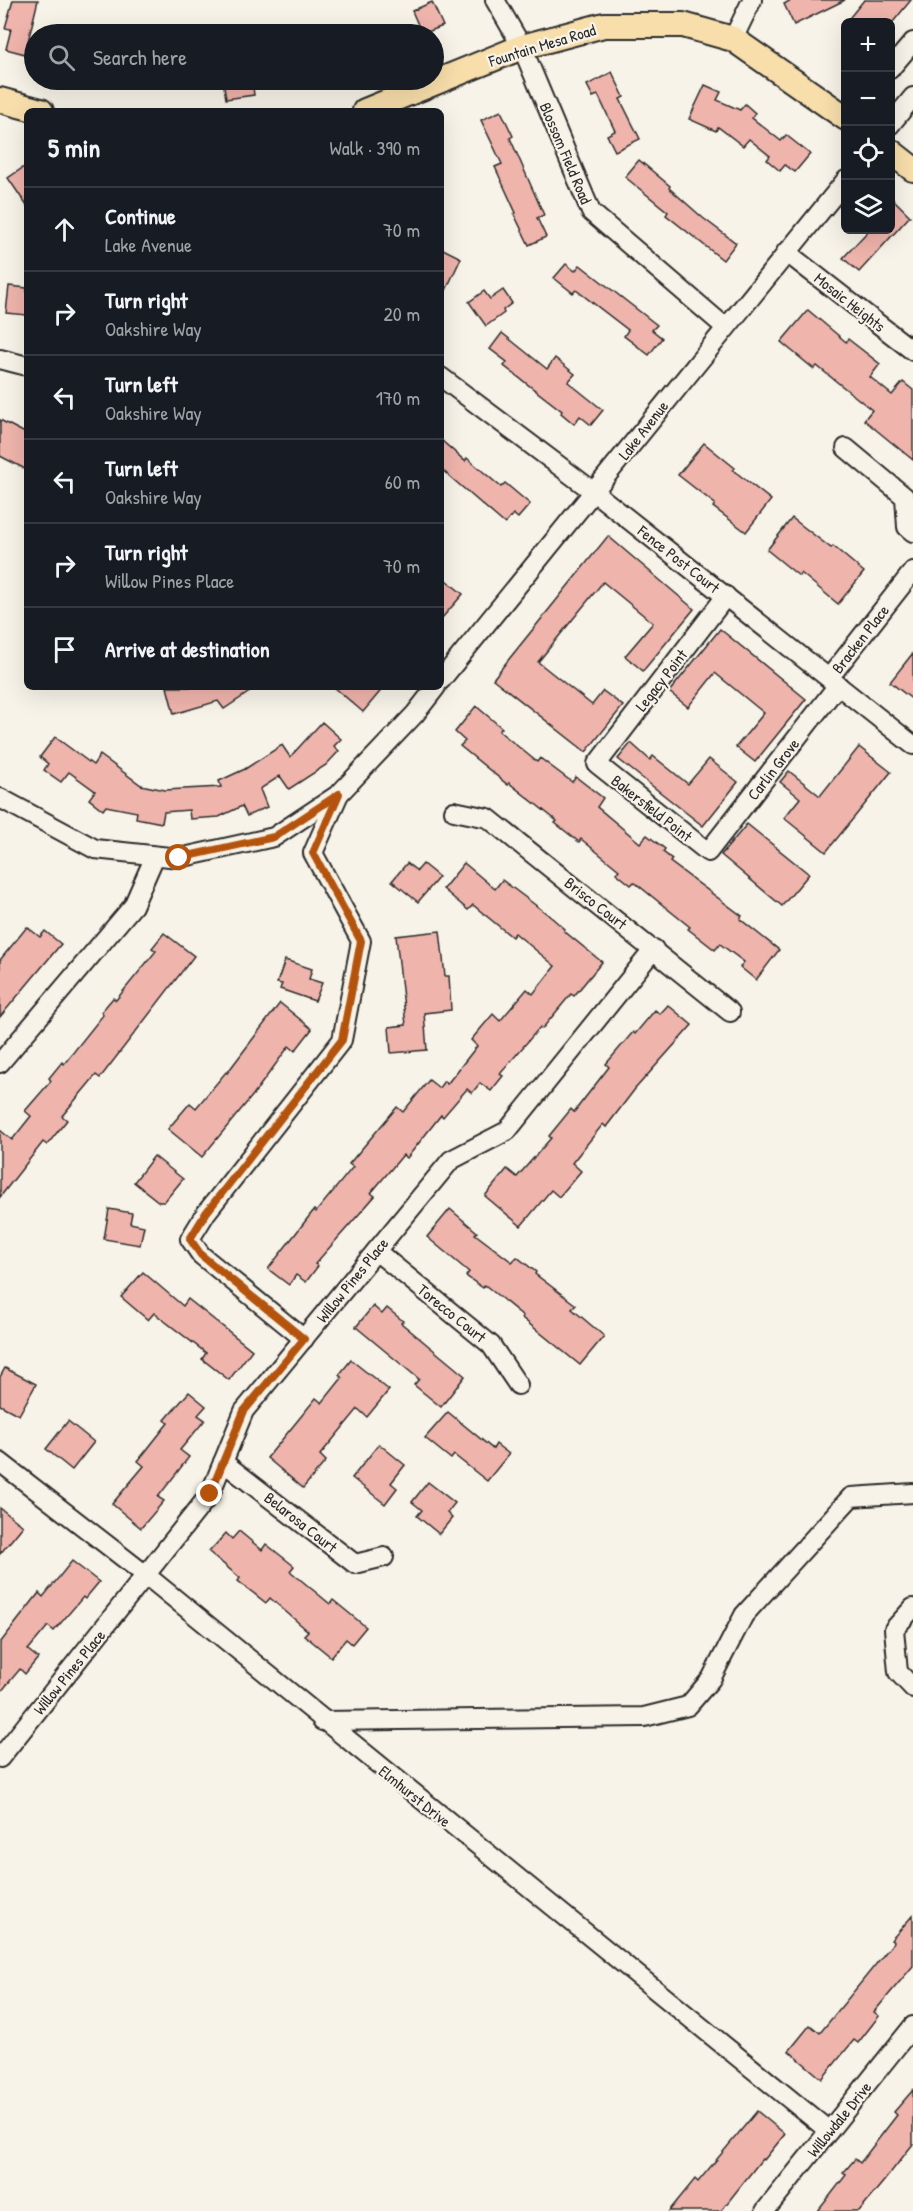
<!DOCTYPE html>
<meta charset="utf-8">
<style>
:root{--surface:#171b24;--page:#242831;--text:#f1f3f6;--muted:#9ea1a6;--line:#363941}
body{margin:0;font-family:"Patrick Hand",sans-serif;background:var(--page);color:var(--text)}
.controls{position:absolute;right:18px;top:18px;display:grid;overflow:hidden;border-radius:9px;box-shadow:0 6px 24px #0002}
.controls button{width:54px;height:54px;display:grid;place-items:center;padding:0;border:0;border-bottom:2px solid var(--line);background:var(--surface);color:var(--text);font:30px sans-serif}
.stop{position:absolute;width:18px;height:18px;margin:-14px;border:4px solid #b45309;border-radius:50%;background:#fff}
.stop.end{background:#b45309;border-color:#fff;box-shadow:0 2px 6px #0008}
.list{margin:0;padding:0;list-style:none}
h2{display:flex;justify-content:space-between;align-items:center;height:78px;margin:0;padding:0 24px;font-size:26px}
h2 small{font-size:20px;font-weight:400;color:var(--muted)}
.list li{display:grid;grid-template-columns:39px 1fr auto;gap:18px;align-items:center;box-sizing:border-box;height:84px;padding:0 24px;border-top:2px solid var(--line)}
.list b{display:block;font-size:22px;white-space:nowrap}
.list p{margin:0;font-size:20px;white-space:nowrap;color:var(--muted)}
.list em{font-size:20px;font-style:normal;color:var(--muted)}
.icon{flex:none;width:33px;height:33px;fill:none;stroke:currentColor;stroke-width:2;stroke-linecap:round;stroke-linejoin:round}
.map{position:relative;flex:none;width:913px;height:2211px;overflow:hidden}
.search{position:absolute;background:var(--surface);box-shadow:0 6px 24px #0002;left:24px;top:24px;width:420px;height:66px;display:flex;align-items:center;gap:15px;box-sizing:border-box;padding:0 21px;border-radius:33px;color:var(--muted);font-size:22px}
.panel{position:absolute;background:var(--surface);box-shadow:0 6px 24px #0002;left:24px;top:108px;width:420px;height:582px;border-radius:9px}
.map>svg:first-child{display:block}
</style>
<div class="map">
<svg width="913" height="2211" viewBox="0 0 913 2211">
<rect width="100%" height="100%" fill="#f7f3e8"/>
<filter id="ink" filterUnits="userSpaceOnUse"><feTurbulence type="fractalNoise" baseFrequency=".0167" numOctaves="2"/><feDisplacementMap in="SourceGraphic" scale="12" xChannelSelector="R" yChannelSelector="G"/><feConvolveMatrix kernelMatrix="1 2 1 2 8 2 1 2 1" color-interpolation-filters="sRGB"/></filter>
<g filter="url(#ink)">
<!-- building -->
<g fill="#efb4ac" stroke="#2b2b2b" stroke-width="1.5">
<path d="M13,0H38L25,54L6,49L11,29L5,28Z"/>
<path d="M791,0H845L794,25L784,4Z"/>
<path d="M864,0H911L893,22H846Z"/>
<path d="M432,2L443,26L422,34L412,11Z"/>
<path d="M612,72L624,97L620,99L640,139L615,151L607,135L615,131L598,95L593,97L587,85Z"/>
<path d="M223,80H252L254,95L226,99Z"/>
<path d="M705,85L721,92L717,100L740,110L745,104L755,113L752,118L781,141L786,135L810,154L795,172L785,165L780,171L767,160L770,156L749,139L743,146L718,127L716,131L689,119Z"/>
<path d="M501,111L513,136L510,138L544,215L537,218L546,237L529,245L514,214L516,213L495,167L502,164L481,120Z"/>
<path d="M639,160L670,186L669,188L703,218L736,243L723,260L666,215L668,212L625,177Z"/>
<path d="M27,165V206L8,178Z"/>
<path d="M891,197L910,216L859,272L843,258L869,230H891Z"/>
<path d="M441,248L461,258L441,301Z"/>
<path d="M566,264L575,271L580,265L657,325L652,330L662,338L649,355L624,336L628,330L576,290L573,293L554,278Z"/>
<path d="M9,286L27,288V315L6,313Z"/>
<path d="M503,290L512,303L503,310L504,313L486,326L469,302L484,291L490,299Z"/>
<path d="M808,310L846,342L848,339L880,364L870,377L892,395L903,382L913,390V460L864,420L872,410L817,366L814,369L781,342Z"/>
<path d="M502,333L547,369L555,358L575,374L568,382L603,410L591,425L580,416L574,424L561,413L562,411L504,366L507,362L490,349Z"/>
<path d="M0,420L27,434V470L0,456Z"/>
<path d="M441,440L465,461L467,458L501,487L505,483L530,504L518,518L513,514L505,524L441,469Z"/>
<path d="M704,443L735,468L733,470L771,500L746,532L713,507L715,504L678,475Z"/>
<path d="M792,518L831,548L833,546L864,572L838,604L801,573L799,576L767,550Z"/>
<path d="M608,536L694,609L643,671L625,656L653,623L603,582L538,662L592,705L603,691L623,706L586,752L493,679Z"/>
<path d="M441,576L463,594L441,619Z"/>
<path d="M720,629L806,699L755,762L736,747L764,713L715,673L688,707L669,692Z"/>
<path d="M913,653V700L890,682Z"/>
<path d="M167,687H257L224,709L218,701L174,714Z"/>
<path d="M334,687H384L363,712Z"/>
<path d="M476,706L502,728L499,731L537,762L540,758L572,782L576,777L603,798L597,807L640,843L647,835L665,849L663,852L672,859L670,862L742,916L740,919L779,950L756,980L740,967L744,962L720,944L715,950L688,929L690,927L634,882L631,885L616,873L619,870L581,839L579,842L555,823L557,821L509,783L508,785L460,746L465,741L455,732Z"/>
<path d="M322,722L341,739L334,746L339,751L326,765L289,789L280,776L260,789L267,807L247,816L242,806L219,817L190,819L189,810L164,812L162,823L136,818L137,812L106,806L103,810L89,799L95,791L69,772L61,782L44,770L48,764L40,757L55,737L93,765L100,755L141,785L165,790L221,787L219,781L245,769L282,745L290,757Z"/>
<path d="M631,743L650,760L653,756L688,784L709,759L738,782L703,826L618,759Z"/>
<path d="M859,747L891,772L826,852L784,818L800,798L780,782L789,771L820,796Z"/>
<path d="M747,824L809,874L782,906L721,855Z"/>
<path d="M407,863L417,871L423,864L439,877L418,902L392,881Z"/>
<path d="M464,863L495,889L502,880L546,913L565,929L564,931L602,962L574,996L571,994L542,1029L540,1027L500,1074L503,1076L491,1091L480,1083L472,1093L467,1089L443,1117L441,1115L407,1158L403,1155L371,1193L375,1196L315,1264L318,1266L306,1282L296,1275L289,1285L268,1269L314,1210L316,1212L353,1167L349,1164L397,1107L403,1112L429,1080L439,1088L444,1081L447,1084L477,1046L471,1040L493,1014L500,1021L527,989L533,994L555,966L515,933L512,937L473,905L468,910L443,889Z"/>
<path d="M27,927L40,937L45,931L61,944L0,1017V960Z"/>
<path d="M440,931L445,976H449L451,1010L424,1013L427,1050L391,1053L389,1027L406,1025L396,936Z"/>
<path d="M164,933L194,956L100,1078L96,1075L62,1116L67,1120L47,1145L43,1142L0,1197V1130L12,1140L31,1116L25,1111L51,1081L49,1078L62,1062L64,1064L103,1015L101,1012L113,998L116,1000L156,951L152,948Z"/>
<path d="M285,960L312,969L309,979L322,983L315,1001L280,989L282,984L277,983Z"/>
<path d="M280,1003L312,1029L295,1051L289,1046L253,1095L202,1157L168,1129L190,1103L196,1108L226,1072L227,1073Z"/>
<path d="M668,1005L692,1025L635,1089L606,1127L603,1124L572,1163L581,1171L559,1197L551,1190L521,1226L485,1196L507,1169L517,1177L551,1138L549,1136L571,1109L574,1112L609,1067L606,1064L633,1032L635,1034L655,1010L660,1014Z"/>
<path d="M154,1156L183,1179L164,1202H159L134,1182Z"/>
<path d="M109,1209L132,1213L130,1223L144,1226L140,1245L104,1239Z"/>
<path d="M450,1209L477,1232L475,1234L512,1262L517,1257L536,1272L535,1274L576,1305L572,1309L604,1336L580,1365L522,1318L523,1316L485,1285L483,1288L466,1276L469,1272L427,1237Z"/>
<path d="M143,1272L183,1306L188,1299L252,1350L229,1380L202,1359L206,1353L154,1313L148,1320L121,1297Z"/>
<path d="M373,1306L382,1314L387,1308L403,1321L401,1323L465,1376L441,1407L414,1385L419,1379L356,1327Z"/>
<path d="M351,1360L389,1390L367,1417L358,1409L320,1455L326,1461L303,1488L267,1458L316,1398L322,1403L342,1378L339,1375Z"/>
<path d="M5,1368L36,1384L19,1415L0,1405V1377Z"/>
<path d="M189,1392L206,1406L198,1415L205,1420L180,1450L189,1457L158,1497L164,1501L141,1528L112,1504L144,1466L138,1461L168,1423L165,1420Z"/>
<path d="M448,1412L493,1449L496,1444L509,1454L487,1481L454,1455L451,1459L425,1438Z"/>
<path d="M68,1421L94,1442L72,1470L46,1449Z"/>
<path d="M379,1444L405,1465L391,1483L397,1488L385,1504L352,1478Z"/>
<path d="M428,1482L455,1503L447,1513L452,1518L439,1534L417,1516L422,1510L412,1502Z"/>
<path d="M0,1508L23,1526L0,1554Z"/>
<path d="M239,1531L262,1550L266,1544L294,1566L290,1571L330,1604L333,1600L366,1627L352,1644L346,1639L331,1657L304,1635L308,1631L270,1598L266,1603L238,1581L240,1578L209,1552L226,1533L232,1539Z"/>
<path d="M72,1561L99,1582L85,1599L83,1597L54,1631L48,1626L28,1650L38,1658L25,1674L20,1669L0,1693V1643L39,1593L43,1597Z"/>
<path d="M913,1915V1966L874,2012L879,2016L858,2043L854,2040L822,2079L789,2051L810,2025L820,2033L894,1942L891,1940Z"/>
<path d="M913,2090V2144L884,2181L859,2211H818L846,2175L843,2173L855,2159L860,2163L897,2115L894,2112Z"/>
<path d="M757,2111L785,2134L764,2160L762,2159L721,2211H669L695,2179L698,2182Z"/>
</g>
<g fill="none" stroke-linecap="round" stroke-linejoin="round">
<!-- minor casing -->
<g stroke="#2b2b2b" stroke-width="22">
<g id="minor">
<path d="M495,0L522,47L591,212L725,327"/>
<path d="M733,39L752,0"/>
<path d="M890,69L913,42"/>
<path d="M890,125L913,97"/>
<path d="M786,252L913,351"/>
<path d="M0,359L27,366"/>
<path d="M441,377L594,492L913,745"/>
<path d="M846,448L905,497L907,527L913,532"/>
<path d="M726,596L597,764L708,852L838,685"/>
<path d="M829,678L913,571"/>
<path d="M441,680L846,180"/>
<path d="M0,798L95,849L179,858L274,837L339,794L415,714L436,687"/>
<path d="M454,811L488,818L730,1012"/>
<path d="M0,1063L133,906L155,856"/>
<path d="M376,1251L491,1345L518,1385"/>
<path d="M304,1339L201,1255L190,1239L206,1213L342,1040L361,941L313,853L339,794"/>
<path d="M0,1462L147,1576L829,2131"/>
<path d="M223,1462L355,1564L384,1557"/>
<path d="M913,1608L894,1629L898,1672L913,1688"/>
<path d="M322,1721L644,1717L688,1706L711,1679L744,1615L851,1497L913,1493"/>
<path d="M0,1758L210,1494L244,1411L451,1160L507,1131L654,949"/>
<path d="M765,2211L913,2026"/>
</g>
</g>
<!-- major casing -->
<g stroke="#2b2b2b" stroke-width="28">
<g id="major">
<path d="M0,100L41,111"/>
<path d="M365,111L522,47L604,25H683L733,39L846,118"/>
<path d="M890,151L913,169"/>
</g>
</g>
<!-- minor -->
<use href="#minor" stroke="#f7f3e8" stroke-width="18"/>
<!-- major -->
<use href="#major" stroke="#f8deab" stroke-width="24"/>
</g>
</g>
<g fill="none" stroke-linecap="round" stroke-linejoin="round" filter="url(#ink)">
<!-- route -->
<path stroke="#b45309" stroke-width="8" d="M179,858L274,837L339,794L313,853L361,941L342,1040L206,1213L190,1239L201,1255L304,1339L244,1411L210,1494"/>
</g>
<g text-anchor="middle" dominant-baseline="central" stroke-width="4.5" stroke-linejoin="round" paint-order="stroke">
<!-- street labels -->
<g font-size="16" fill="#2b2b2b" stroke="#f7f3e8">
<text transform="translate(542 45) rotate(-17)">Fountain Mesa Road</text>
<text transform="translate(566 153) rotate(67)">Blossom Field Road</text>
<text transform="translate(850 302) rotate(38)">Mosaic Heights</text>
<text transform="translate(643 430) rotate(-52)">Lake Avenue</text>
<text transform="translate(679 559) rotate(38)">Fence Post Court</text>
<text transform="translate(860 639) rotate(-52)">Bracken Place</text>
<text transform="translate(661 680) rotate(-52)">Legacy Point</text>
<text transform="translate(773 769) rotate(-52)">Carlin Grove</text>
<text transform="translate(652 808) rotate(38)">Bakersfield Point</text>
<text transform="translate(596 903) rotate(38)">Brisco Court</text>
<text transform="translate(352 1280) rotate(-51)">Willow Pines Place</text>
<text transform="translate(452 1313) rotate(39)">Torecco Court</text>
<text transform="translate(301 1522) rotate(38)">Belarosa Court</text>
<text transform="translate(69 1672) rotate(-51)">Willow Pines Place</text>
<text transform="translate(415 1796) rotate(39)">Elmhurst Drive</text>
<text transform="translate(839 2119) rotate(-51)">Willowdale Drive</text>
</g>
</g>
</svg>
<div class="controls">
<button>+</button>
<button>−</button>
<button><svg class="icon" aria-label="locate" viewBox="0 0 24 24"><circle cx="12" cy="12" r="6"/><path d="M12 2v4M12 18v4M2 12h4M18 12h4"/></svg></button>
<button><svg class="icon" aria-label="layers" viewBox="0 0 24 24"><path d="M12 4l9 5-9 5-9-5zM3 14l9 5 9-5"/></svg></button>
</div>
<div class="stop" style="left:179px;top:858px"></div>
<div class="stop end" style="left:210px;top:1494px"></div>
<div class="search"><svg class="icon" aria-label="search" viewBox="0 0 24 24"><circle cx="10" cy="10" r="6"/><path d="M15 15l6 6"/></svg>Search here</div>
<section class="panel">
<h2>5 min<small>Walk · 390 m</small></h2>
<ul class="list">
<li><svg class="icon" aria-label="ahead" viewBox="0 0 24 24"><path d="M12 20V5M6 11l6-6 6 6"/></svg><div><b>Continue</b><p>Lake Avenue</p></div><em>70 m</em></li>
<li><svg class="icon" aria-label="right" viewBox="0 0 24 24"><path d="M7 20v-9h11M14 6l5 5-5 5"/></svg><div><b>Turn right</b><p>Oakshire Way</p></div><em>20 m</em></li>
<li><svg class="icon" aria-label="left" viewBox="0 0 24 24"><path d="M17 20v-9H6M10 6l-5 5 5 5"/></svg><div><b>Turn left</b><p>Oakshire Way</p></div><em>170 m</em></li>
<li><svg class="icon" aria-label="left" viewBox="0 0 24 24"><path d="M17 20v-9H6M10 6l-5 5 5 5"/></svg><div><b>Turn left</b><p>Oakshire Way</p></div><em>60 m</em></li>
<li><svg class="icon" aria-label="right" viewBox="0 0 24 24"><path d="M7 20v-9h11M14 6l5 5-5 5"/></svg><div><b>Turn right</b><p>Willow Pines Place</p></div><em>70 m</em></li>
<li><svg class="icon" aria-label="arrive" viewBox="0 0 24 24"><path d="M6 21V4h12l-3 4 3 4H6"/></svg><div><b>Arrive at destination</b></div></li>
</ul>
</section>
</div>
